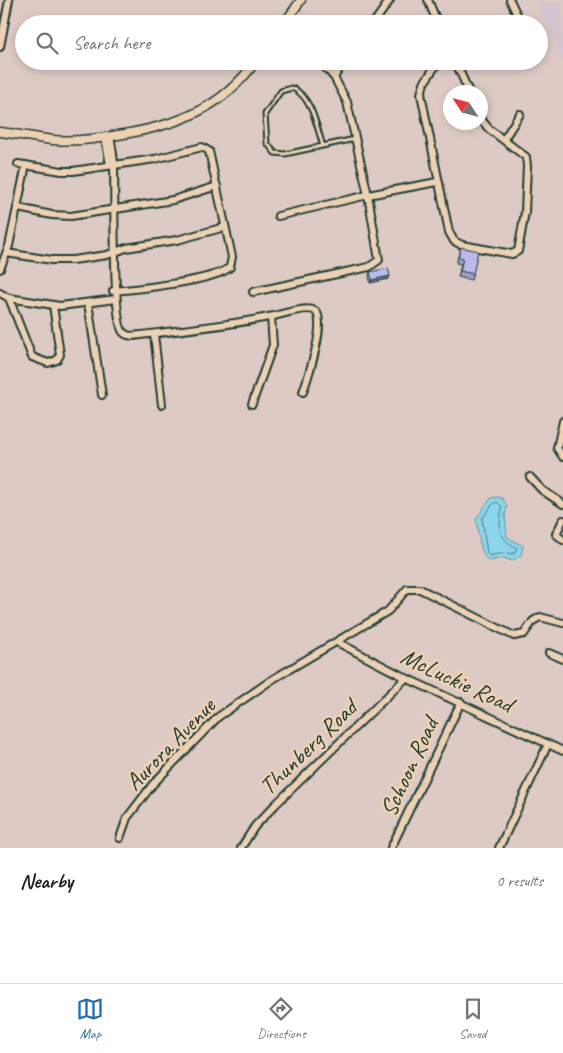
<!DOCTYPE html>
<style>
:root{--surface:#fff;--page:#f6f6f6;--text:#202124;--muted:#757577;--line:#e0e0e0;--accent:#1f6fb2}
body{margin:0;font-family:Caveat,sans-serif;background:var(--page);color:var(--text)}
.compass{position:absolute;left:443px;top:85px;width:45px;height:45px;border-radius:50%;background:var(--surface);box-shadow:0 2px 8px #0003;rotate:306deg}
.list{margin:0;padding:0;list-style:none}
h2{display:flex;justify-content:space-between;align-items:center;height:65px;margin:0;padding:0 20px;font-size:21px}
h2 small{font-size:16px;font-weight:400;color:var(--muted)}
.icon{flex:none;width:28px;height:28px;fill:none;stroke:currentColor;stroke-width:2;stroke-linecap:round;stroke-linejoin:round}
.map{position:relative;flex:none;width:563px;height:848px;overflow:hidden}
.search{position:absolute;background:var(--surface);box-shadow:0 2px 8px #0003;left:15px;right:15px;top:15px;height:55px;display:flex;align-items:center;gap:12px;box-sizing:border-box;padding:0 18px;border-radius:28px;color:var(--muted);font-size:19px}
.sheet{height:135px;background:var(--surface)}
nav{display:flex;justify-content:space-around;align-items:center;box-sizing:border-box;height:70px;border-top:1px solid var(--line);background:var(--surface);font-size:14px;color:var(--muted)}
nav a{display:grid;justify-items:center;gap:2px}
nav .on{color:var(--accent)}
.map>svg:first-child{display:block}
</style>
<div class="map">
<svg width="563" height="848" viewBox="0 0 563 848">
<rect width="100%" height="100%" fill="#ddcac4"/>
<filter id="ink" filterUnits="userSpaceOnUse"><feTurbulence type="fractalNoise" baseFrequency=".02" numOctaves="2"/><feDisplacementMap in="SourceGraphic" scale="10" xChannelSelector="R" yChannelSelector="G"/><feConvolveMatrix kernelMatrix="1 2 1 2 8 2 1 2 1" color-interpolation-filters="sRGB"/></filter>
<g filter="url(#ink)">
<!-- built -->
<path fill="#d2c5d0" d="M563,2V62L537,4Z"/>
<!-- water -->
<path fill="#8cd6ec" stroke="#6099a2" d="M498,497L502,498L507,506L505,515L507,537L523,546L521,555L512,561L504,558L489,561C479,555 479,530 476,519L491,498Z"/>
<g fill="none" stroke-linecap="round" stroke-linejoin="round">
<!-- shore -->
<path stroke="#4b7a7e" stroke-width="1" d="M497,502L502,507C499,527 497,538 517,548L514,554L503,553L490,556L487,553L482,519L492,505Z"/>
<!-- service casing -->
<g stroke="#1f3d34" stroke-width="7">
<path id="service" d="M323,146C317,128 312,96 292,88L281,91L265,114L267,143L275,153L285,154L355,139"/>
</g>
<!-- minor casing -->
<g stroke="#1f3d34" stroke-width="10">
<g id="minor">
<path d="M428,0L438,24"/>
<path d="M510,0L517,15L515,24"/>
<path d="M373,24L390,0"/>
<path d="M0,47L9,0"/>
<path d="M439,61L424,83L421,94L449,232L454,241L462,245L512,254L518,251L525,212L527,166L526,157L489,129L480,118"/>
<path d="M455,61L469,92"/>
<path d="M334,77L345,61"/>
<path d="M110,136C112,147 114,157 114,167C115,192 112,320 123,332C127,337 134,336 141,335C185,330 230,325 274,316C283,314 312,304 317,313C325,328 308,377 303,392"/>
<path d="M105,137L110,165"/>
<path d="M504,139L520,114"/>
<path d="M18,164L62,171H73L155,159L202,147L209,151L232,257L230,267C215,281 136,289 113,291"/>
<path d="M18,208L52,215L71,216L173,200L217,186"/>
<path d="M278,216L368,195L437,182"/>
<path d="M6,253L52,260H73L107,255L126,248L177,240L225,227"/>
<path d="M0,269L9,246L26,165"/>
<path d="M253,292L369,267L379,260L368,195L347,102L334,77L319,61"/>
<path d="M0,293L9,298L60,306L116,299"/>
<path d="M9,298L32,357L48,363L57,360L60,355L53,305"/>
<path d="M88,303L102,395"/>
<path d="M154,334L162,405"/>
<path d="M252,404L273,345L271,317"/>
<path d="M563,421L557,448L563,457"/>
<path d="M530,477L542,490L563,504"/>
<path d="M563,520L556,534L563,540"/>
<path d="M337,642L406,678L563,751"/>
<path d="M549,653L563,659"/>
<path d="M120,838L127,818L153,784L218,717L273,679L388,611L407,589H420L514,636L524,634L533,621L540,617L563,623"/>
<path d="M241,848L255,826L275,805L406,678"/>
<path d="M391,848L461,702"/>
<path d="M499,848L548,744"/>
</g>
</g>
<!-- tertiary casing -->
<g stroke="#1f3d34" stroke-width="11">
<g id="tertiary">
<path d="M284,24L301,0"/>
<path d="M0,132C18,134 35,138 53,140C75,142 97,139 118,135C175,126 221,110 256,61"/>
</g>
</g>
<!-- service -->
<use href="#service" stroke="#edd1b4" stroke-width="3"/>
<!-- minor -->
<use href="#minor" stroke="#edd1b4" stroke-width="6"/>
<!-- tertiary -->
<use href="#tertiary" stroke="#edd1b4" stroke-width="8"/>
</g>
<!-- wall -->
<g fill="#9f9fca" stroke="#1f3d34">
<path d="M461,247L473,274L471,280L458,277L461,264L456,263Z"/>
<path d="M370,272L388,279L370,283L369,275Z"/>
</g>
<!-- shaded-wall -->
<path fill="#8282a4" stroke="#1f3d34" d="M390,276L388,279L370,283L372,280Z"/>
<!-- building -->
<g fill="#b9b9eb" stroke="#1f3d34">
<path d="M461,247L478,251L473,274L460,271L463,258L458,257Z"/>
<path d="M388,268L390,276L372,280L370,272Z"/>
</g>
</g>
<g text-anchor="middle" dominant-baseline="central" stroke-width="5" stroke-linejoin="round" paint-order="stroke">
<!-- street labels -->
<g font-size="24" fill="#1f3d34" stroke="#edd1b4">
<text transform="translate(457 680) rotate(25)">McLuckie Road</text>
<text transform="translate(170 744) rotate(-46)">Aurora Avenue</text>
<text transform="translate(308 747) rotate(-44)">Thunberg Road</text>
<text transform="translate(409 767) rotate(-65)">Schoon Road</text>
</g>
</g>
</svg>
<svg class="compass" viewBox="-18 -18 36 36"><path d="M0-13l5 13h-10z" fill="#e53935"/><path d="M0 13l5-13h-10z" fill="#757577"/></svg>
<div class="search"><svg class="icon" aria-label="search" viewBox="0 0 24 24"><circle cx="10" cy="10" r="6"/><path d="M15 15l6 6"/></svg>Search here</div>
</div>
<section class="sheet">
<h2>Nearby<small>0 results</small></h2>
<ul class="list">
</ul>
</section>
<nav>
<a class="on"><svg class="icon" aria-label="map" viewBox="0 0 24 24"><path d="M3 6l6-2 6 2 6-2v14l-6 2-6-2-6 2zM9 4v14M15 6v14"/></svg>Map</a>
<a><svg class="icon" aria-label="directions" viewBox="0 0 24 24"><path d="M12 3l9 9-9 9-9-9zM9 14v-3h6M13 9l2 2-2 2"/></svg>Directions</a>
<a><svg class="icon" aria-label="saved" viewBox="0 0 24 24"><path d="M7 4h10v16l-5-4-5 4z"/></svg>Saved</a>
</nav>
